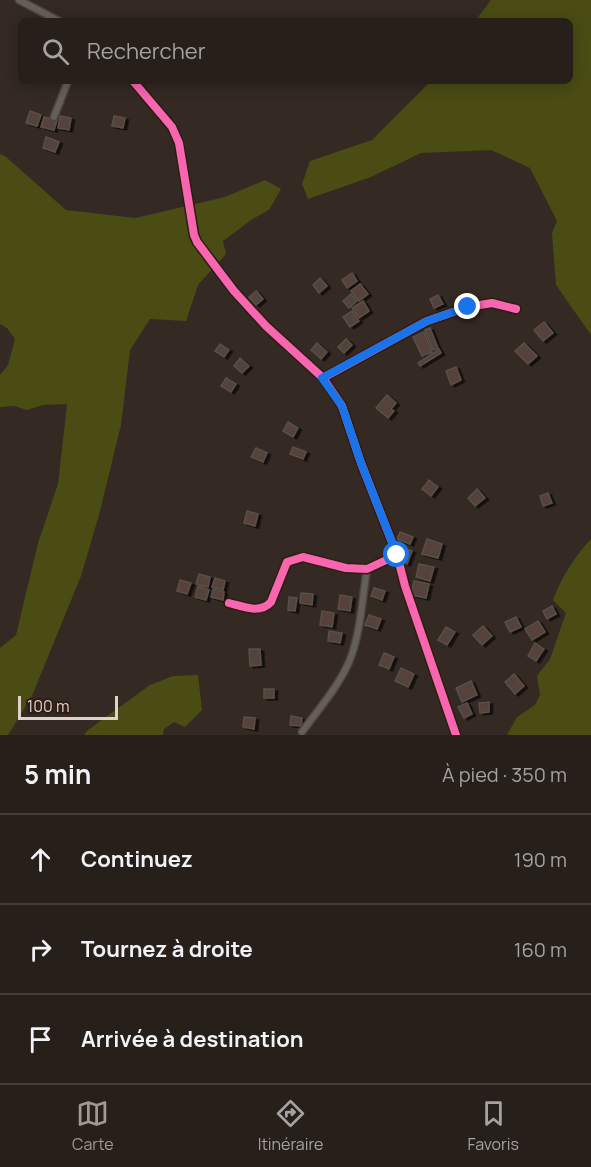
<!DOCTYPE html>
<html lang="fr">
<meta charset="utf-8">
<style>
:root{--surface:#271f1a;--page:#2f2723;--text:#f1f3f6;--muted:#a4a2a2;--line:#433d39;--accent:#a39791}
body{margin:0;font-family:Manrope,sans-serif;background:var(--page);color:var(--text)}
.scale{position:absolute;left:18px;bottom:15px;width:100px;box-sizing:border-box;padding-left:6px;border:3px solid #dfd2cc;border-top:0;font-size:16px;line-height:21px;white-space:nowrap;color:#dfd2cc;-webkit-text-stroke:4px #2f1d13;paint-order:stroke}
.stop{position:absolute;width:18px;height:18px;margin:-14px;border:4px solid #1a73e8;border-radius:50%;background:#fff}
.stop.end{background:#1a73e8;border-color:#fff;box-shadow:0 2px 6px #0008}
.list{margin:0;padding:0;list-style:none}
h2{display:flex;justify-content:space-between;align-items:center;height:78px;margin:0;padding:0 24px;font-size:26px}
h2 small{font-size:20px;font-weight:400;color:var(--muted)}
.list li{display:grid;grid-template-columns:39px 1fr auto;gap:18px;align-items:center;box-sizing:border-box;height:90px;padding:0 24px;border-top:2px solid var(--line)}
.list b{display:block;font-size:22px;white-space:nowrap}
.list em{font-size:20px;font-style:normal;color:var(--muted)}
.icon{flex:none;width:33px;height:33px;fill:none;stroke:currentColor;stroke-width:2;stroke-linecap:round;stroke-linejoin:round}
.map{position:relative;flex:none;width:591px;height:735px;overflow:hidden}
.search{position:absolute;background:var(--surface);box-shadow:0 3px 15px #0003;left:18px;right:18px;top:18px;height:66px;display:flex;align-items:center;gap:15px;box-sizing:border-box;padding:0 21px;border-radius:9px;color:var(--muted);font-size:22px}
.sheet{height:348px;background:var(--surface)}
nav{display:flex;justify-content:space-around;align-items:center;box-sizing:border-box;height:84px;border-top:2px solid var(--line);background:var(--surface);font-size:16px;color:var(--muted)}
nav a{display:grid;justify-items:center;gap:3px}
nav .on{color:var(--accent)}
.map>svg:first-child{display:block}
</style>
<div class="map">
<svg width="591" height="735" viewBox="0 0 591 735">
<defs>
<filter id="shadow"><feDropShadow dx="3.5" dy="2" stdDeviation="0" flood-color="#0009"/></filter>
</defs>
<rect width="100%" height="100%" fill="#342923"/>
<!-- green -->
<g fill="#4a4c14">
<path d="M491,0H591V335L556,285L552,233L557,221L530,168L491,150L421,153L371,177L308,199L302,184L310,161L372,140L431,81H570V21H475Z"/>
<path d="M0,154L5,156L66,210L135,218L225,197L265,180L281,189L269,210L251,220L223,241L226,254L198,285L186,321L150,319L130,350L121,425L99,515L81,576L32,696L8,735H0V648L16,635L38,543L58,484L67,404L43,405L27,410L14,406L0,407V375L8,365L15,339L7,328L0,324Z"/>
<path d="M591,539V735H507L517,717L535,705L540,695L537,676L550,659L566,613L553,600C561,578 575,556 591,539Z"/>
<path d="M198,675L202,710L185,727L174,722L164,729L163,735H84L88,730L150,685L173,676Z"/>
</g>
<!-- building -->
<g fill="#54433b" stroke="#584f4a" stroke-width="1.5" filter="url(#shadow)">
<path d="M30,111L41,115L37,126L26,123Z"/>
<path d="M60,116L71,118L69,130L58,128Z"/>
<path d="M114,116L125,118L123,128L112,126Z"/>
<path d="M44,117L57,120L54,130L41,127Z"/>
<path d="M46,137L59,142L55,152L43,148Z"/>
<path d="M352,273L357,281L347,288L342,280Z"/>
<path d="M320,278L327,286L319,293L313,285Z"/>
<path d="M360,284L368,294L359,301L351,291Z"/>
<path d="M256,291L263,299L256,305L249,297Z"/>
<path d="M351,294L357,301L349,308L343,301Z"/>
<path d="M438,295L443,304L434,308L430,299Z"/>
<path d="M363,301L369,311L359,318L352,308Z"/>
<path d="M352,311L359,321L350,327L343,317Z"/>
<path d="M544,322L553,333L543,341L534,330Z"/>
<path d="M430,328L438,348L433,350L425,330Z"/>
<path d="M424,332L432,352L422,356L413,337Z"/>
<path d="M346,339L352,345L344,353L338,347Z"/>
<path d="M317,343L327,352L321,359L311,350Z"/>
<path d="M524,343L537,356L528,364L515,351Z"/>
<path d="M220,344L229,350L224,357L215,351Z"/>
<path d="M439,349L441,353L420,366L418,363Z"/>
<path d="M240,358L249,366L242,373L234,366Z"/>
<path d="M456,367L461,380L451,385L446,371Z"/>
<path d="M226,378L236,384L231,392L221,386Z"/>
<path d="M387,395L396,403L391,409L394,411L388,418L376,408Z"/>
<path d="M288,422L298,428L293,437L283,431Z"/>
<path d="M293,447L306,452L303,459L290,454Z"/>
<path d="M256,448L267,453L263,462L251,457Z"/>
<path d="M429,480L438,487L431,496L422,489Z"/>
<path d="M477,489L485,498L475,506L468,498Z"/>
<path d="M548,493L552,503L543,506L540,496Z"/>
<path d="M247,511L258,514L255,526L244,523Z"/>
<path d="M400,532L413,537L410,544L397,539Z"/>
<path d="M427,539L442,544L438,558L422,554Z"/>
<path d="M396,545L412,551L407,564L391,557Z"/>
<path d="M419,564L434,567L430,581L416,577Z"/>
<path d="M199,574L210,577L208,587L196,584Z"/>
<path d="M215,578L225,581L223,590L212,587Z"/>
<path d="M180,580L191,583L187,594L177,591Z"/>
<path d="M414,581L429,584L426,598L411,595Z"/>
<path d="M198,586L209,590L206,600L195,597Z"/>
<path d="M374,588L385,591L382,600L371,596Z"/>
<path d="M213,589L224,592L223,600L211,597Z"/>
<path d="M301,593L313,594L312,605L300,603Z"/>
<path d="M340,595L352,597L350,611L338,609Z"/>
<path d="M289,597L297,598L295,611L288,610Z"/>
<path d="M552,606L556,614L547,619L543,611Z"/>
<path d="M322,611L334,613L332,627L320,625Z"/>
<path d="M369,615L381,619L377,629L365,625Z"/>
<path d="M516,617L521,627L510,632L505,622Z"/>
<path d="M538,621L545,632L532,640L525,629Z"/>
<path d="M483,626L492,636L482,645L473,635Z"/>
<path d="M446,627L455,632L447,645L438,640Z"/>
<path d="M329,631L342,633L340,643L328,641Z"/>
<path d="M535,643L544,649L536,661L528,656Z"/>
<path d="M249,649H260L261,665L250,666Z"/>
<path d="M384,653L394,657L389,669L379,665Z"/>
<path d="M401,668L414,674L408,687L395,681Z"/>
<path d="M514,674L524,686L515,694L505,682Z"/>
<path d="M471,681L477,695L462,702L456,688Z"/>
<rect x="264" y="689" width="10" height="9"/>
<path d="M489,702V712L480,713L479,703Z"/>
<path d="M467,703L472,714L464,718L458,707Z"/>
<path d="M291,716L302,718L301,726L290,725Z"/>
<path d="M244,717L255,718L254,729L243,727Z"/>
</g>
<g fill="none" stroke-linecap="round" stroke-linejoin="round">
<!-- street casing -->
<g stroke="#4e443f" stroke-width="9">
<g id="street">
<path d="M19,0L59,21"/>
<path d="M133,81L172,127L179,143L194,235L197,242L234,291L266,326L323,378L342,406L361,463L397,555L405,586L456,735"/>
<path d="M54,117L68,81"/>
<path d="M323,378L427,321L468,307L492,303L516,309"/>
<path d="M229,603C244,607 260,614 271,602L287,562L303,557L346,568L367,569L397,555"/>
<path d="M302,732C318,710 338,687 349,662C361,633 362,599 367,569"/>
</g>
</g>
<!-- street -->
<use href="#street" stroke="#665e59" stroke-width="6"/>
<!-- cycleway casing -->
<g stroke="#2f1d13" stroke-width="11">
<g id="cycleway">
<path d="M133,81L172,127L179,143L194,235L197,242L234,291L266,326L323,378L342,406L361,463L397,555L405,586L456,735"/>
<path d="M323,378L427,321L468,307L492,303L516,309"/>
<path d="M229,603C244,607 260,614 271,602L287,562L303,557L346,568L367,569L397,555"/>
</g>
</g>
<!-- cycleway -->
<use href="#cycleway" stroke="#f766af" stroke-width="8"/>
</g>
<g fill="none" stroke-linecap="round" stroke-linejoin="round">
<!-- route -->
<path stroke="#1a73e8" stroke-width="8" d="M397,555L361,463L342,406L322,378L427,321L468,307"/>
</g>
</svg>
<div class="scale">100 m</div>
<div class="stop" style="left:397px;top:555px"></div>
<div class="stop end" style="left:468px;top:307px"></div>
<div class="search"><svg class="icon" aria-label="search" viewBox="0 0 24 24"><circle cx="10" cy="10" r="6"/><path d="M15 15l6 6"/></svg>Rechercher</div>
</div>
<section class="sheet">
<h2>5 min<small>À pied · 350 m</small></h2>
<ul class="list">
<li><svg class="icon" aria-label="ahead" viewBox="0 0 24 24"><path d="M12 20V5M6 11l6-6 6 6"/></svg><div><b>Continuez</b></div><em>190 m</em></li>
<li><svg class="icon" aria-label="right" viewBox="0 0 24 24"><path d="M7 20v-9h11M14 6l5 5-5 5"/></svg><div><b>Tournez à droite</b></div><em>160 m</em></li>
<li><svg class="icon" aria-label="arrive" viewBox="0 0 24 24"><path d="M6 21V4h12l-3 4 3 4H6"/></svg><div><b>Arrivée à destination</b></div></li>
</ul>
</section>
<nav>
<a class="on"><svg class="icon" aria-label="map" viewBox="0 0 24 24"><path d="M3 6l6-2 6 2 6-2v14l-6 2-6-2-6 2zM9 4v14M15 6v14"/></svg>Carte</a>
<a><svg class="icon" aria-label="directions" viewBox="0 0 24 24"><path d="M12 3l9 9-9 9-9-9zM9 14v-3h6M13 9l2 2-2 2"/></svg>Itinéraire</a>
<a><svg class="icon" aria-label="saved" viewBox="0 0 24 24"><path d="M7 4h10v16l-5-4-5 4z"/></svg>Favoris</a>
</nav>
